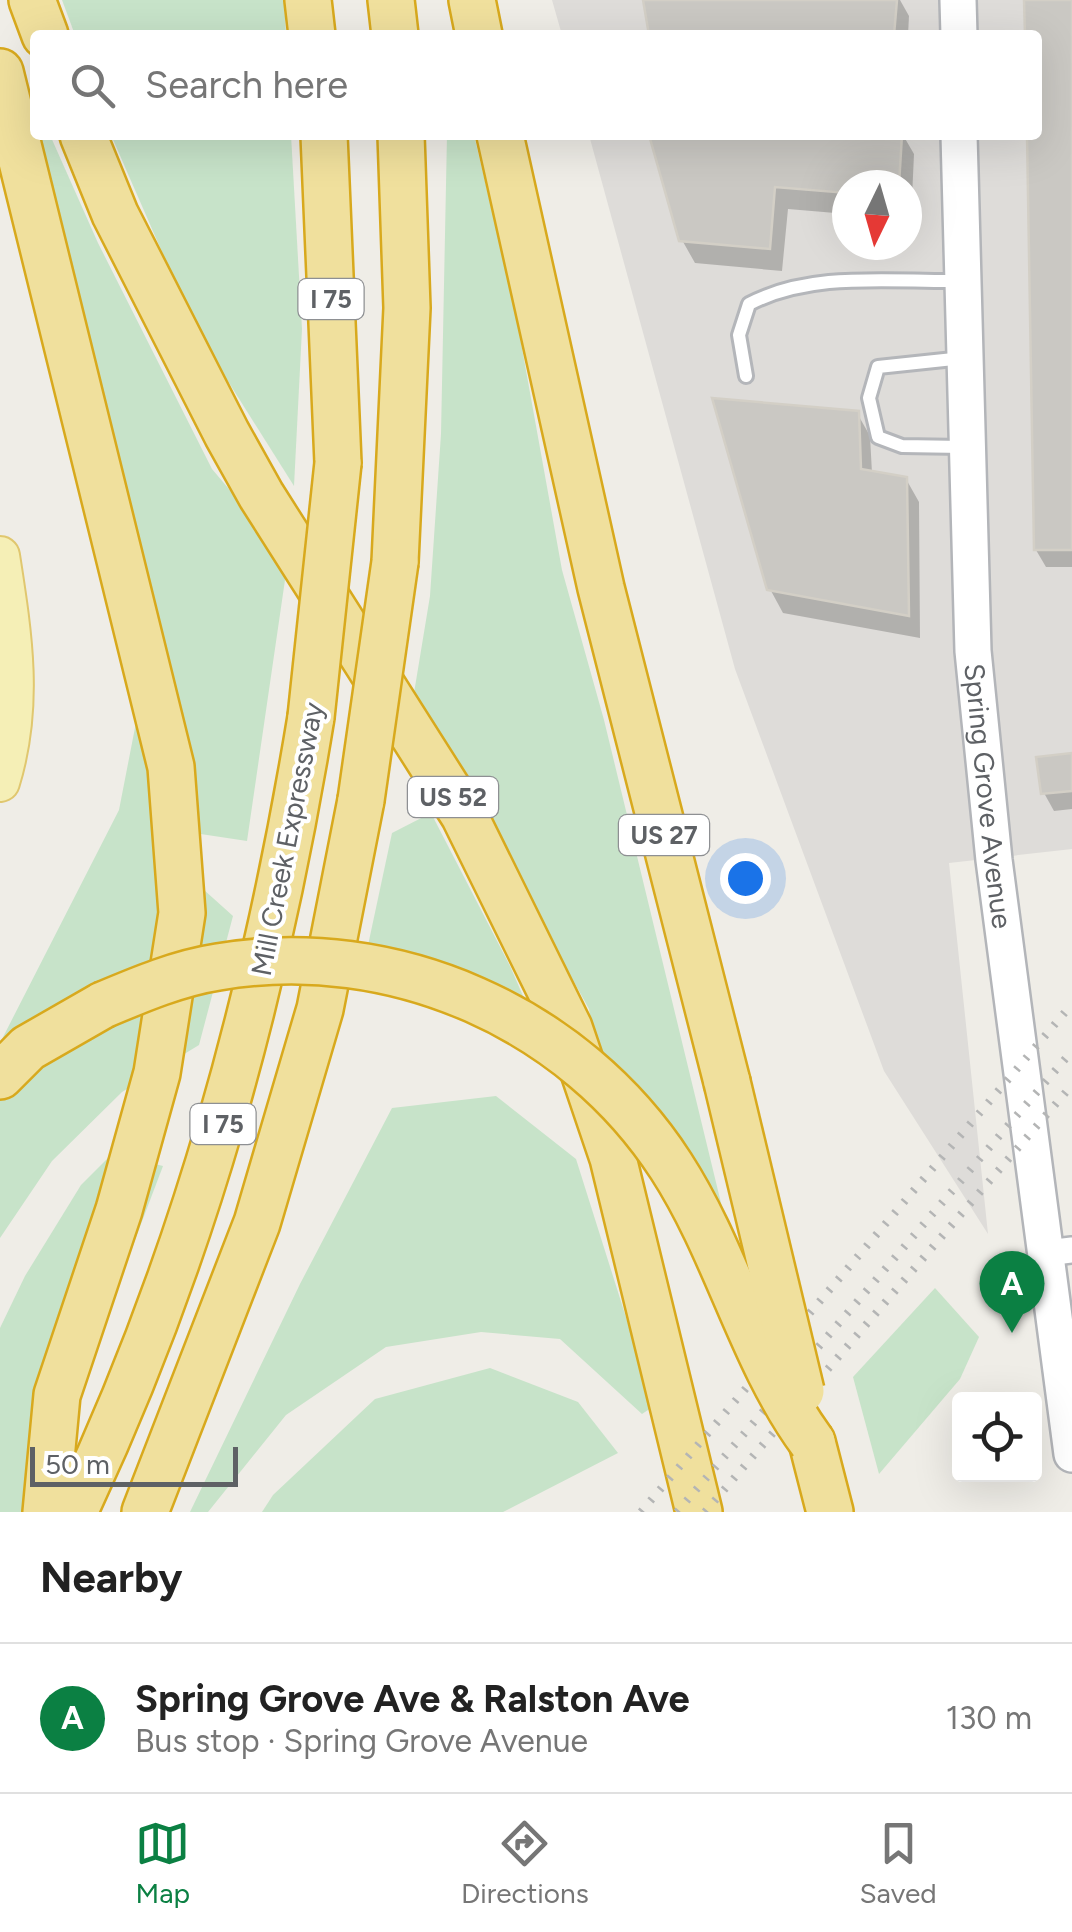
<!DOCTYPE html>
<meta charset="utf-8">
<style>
:root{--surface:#fff;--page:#f2f2f2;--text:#222;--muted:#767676;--line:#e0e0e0;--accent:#0b8043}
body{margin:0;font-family:Figtree,sans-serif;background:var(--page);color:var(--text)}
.controls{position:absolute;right:30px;bottom:30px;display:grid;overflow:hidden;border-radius:10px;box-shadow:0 10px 40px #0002}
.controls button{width:90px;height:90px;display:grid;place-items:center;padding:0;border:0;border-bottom:2px solid var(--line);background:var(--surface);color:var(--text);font:50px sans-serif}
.compass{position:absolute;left:832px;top:170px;width:90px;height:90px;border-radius:50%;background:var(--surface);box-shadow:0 10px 40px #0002;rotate:185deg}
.scale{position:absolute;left:30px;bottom:25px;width:208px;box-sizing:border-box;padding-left:10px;border:5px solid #5e6165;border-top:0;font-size:28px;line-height:35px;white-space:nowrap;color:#5e6165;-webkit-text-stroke:8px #fff;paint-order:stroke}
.you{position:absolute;left:745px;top:878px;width:35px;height:35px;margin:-25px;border:8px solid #fff;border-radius:50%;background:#1a73e8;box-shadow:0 0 0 15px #1a73e833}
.badge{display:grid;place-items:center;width:65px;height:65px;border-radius:50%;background:var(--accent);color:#fff;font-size:32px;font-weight:700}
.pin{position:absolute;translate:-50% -82px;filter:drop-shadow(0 2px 5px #0008)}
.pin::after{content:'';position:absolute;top:52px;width:35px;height:30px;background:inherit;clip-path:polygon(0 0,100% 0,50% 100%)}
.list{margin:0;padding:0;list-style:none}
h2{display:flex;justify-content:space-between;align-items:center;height:130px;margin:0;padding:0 40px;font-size:42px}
h2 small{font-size:32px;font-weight:400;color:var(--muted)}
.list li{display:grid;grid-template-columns:65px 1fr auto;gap:30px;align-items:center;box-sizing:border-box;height:150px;padding:0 40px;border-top:2px solid var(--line)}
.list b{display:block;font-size:38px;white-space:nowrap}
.list p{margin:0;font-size:32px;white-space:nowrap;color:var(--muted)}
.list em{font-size:32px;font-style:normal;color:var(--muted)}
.icon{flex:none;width:55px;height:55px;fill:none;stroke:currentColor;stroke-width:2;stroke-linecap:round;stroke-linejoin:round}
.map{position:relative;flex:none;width:1072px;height:1512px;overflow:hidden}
.search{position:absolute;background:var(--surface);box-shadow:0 10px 40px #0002;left:30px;right:30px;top:30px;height:110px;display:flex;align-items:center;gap:25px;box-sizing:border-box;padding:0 35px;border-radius:10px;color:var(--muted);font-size:38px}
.sheet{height:280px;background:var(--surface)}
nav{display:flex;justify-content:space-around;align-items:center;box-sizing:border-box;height:140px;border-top:2px solid var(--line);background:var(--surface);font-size:28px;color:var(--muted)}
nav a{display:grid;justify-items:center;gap:5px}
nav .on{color:var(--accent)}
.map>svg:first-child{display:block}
</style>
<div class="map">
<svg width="1072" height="1512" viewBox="0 0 1072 1512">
<rect width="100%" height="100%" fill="#efede7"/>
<!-- industrial -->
<path fill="#dedcd9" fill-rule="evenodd" d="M552,0H1072V849L949,863L988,1234L884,1071L735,669L589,135H1037V35H562ZM847,185H907V245H847Z"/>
<!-- green -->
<g fill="#c7e3c9">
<path d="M62,0H284L286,35H75Z"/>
<path d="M38,135H50L98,243L212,469L278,547L285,580L247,841L194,833L184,872L233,916L199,1045L122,1092L52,1161L0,1238V1043L119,810L140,702Z"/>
<path d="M111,135H291L302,329L294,486L197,332Z"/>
<path d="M447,135H474L514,304L562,570L604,720L729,1236L604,1098L589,1009L414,693L430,596L441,434Z"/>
<path d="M431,813L510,966L551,1060L367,950L392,833Z"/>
<path d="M496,1096L576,1159L654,1406L642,1414L560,1339L481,1332L386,1347L286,1415L208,1512H190L300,1284L392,1108Z"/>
<path d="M112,1154L163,1166L80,1385L25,1512H0V1328L25,1276L81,1185Z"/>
<path d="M935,1288L979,1337L960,1379L879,1474L853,1377Z"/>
<path d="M490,1368L578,1402L618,1453L503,1512H262L273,1495L375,1399Z"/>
</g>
<!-- shadow -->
<g fill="#0003">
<path d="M645,0H900L909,16L908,35H651Z"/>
<path d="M1027,0H1072V567H1046L1036,550L1029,135H1037V35H1027Z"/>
<path d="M652,135H903L914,154L911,220H907V185H847V214L788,209L782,271L695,263L682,240Z"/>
<path d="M857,413L870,436L872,473L906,479L919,502L920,638L783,613L770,589Z"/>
<path d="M1072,756V809L1054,811L1044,793Z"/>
</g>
<!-- building -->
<g fill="#cac8c3" stroke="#d3cfc6" stroke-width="2.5">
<path d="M643,0H897L894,35H649Z"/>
<path d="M1024,0H1072V550H1034L1027,135H1037V35H1025Z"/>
<path d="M649,135H902L899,185H847V193L775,187L770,249L679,241Z"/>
<path d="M712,398L859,411L861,469L907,477L909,616L767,590Z"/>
<path d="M1072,753V791L1041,794L1036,757Z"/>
</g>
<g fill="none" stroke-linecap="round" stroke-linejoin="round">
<!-- lane casing -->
<g stroke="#b4b6ba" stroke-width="18">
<g id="lane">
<path d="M746,376L739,335L749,304C812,271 890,282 959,281"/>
<path d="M963,447L902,446L878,437L869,398L878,367L963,358"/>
</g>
</g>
<!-- street casing -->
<g stroke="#b4b6ba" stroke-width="30">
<path id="street" d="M1047,1253L1072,1250"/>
</g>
<!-- secondary casing -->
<g stroke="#b3b5b9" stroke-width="40">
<g id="secondary">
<path d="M958,0L959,35"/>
<path id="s1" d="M959,135L973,651L994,860L1072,1454"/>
</g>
</g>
<!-- primary casing -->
<g stroke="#e0c76f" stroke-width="42">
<path id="primary" d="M0,556C12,633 24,705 0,782"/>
</g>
<!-- highway casing -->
<g stroke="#d8a91d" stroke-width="50">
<g id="highway">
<path d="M32,0L45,35"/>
<path d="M308,0L312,35"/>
<path d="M391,0L395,35"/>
<path d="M472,0L479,35"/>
<path d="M0,72L171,767L182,913L157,1073L119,1210L57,1395L46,1512"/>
<path d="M83,135L115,214L227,434L261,495L464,815L569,1028L613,1158L699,1512"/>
<path d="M324,135L338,463"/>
<path d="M500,135L601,588L727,1082"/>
<path d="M395,562L407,308L401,135"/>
<path d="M0,1076L28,1048L103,1005"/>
<path d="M812,1442L830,1512"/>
<path d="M74,1512C194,1259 266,993 311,717"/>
<path d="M145,1512L257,1223L320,1009L361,800"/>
</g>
</g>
<!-- lane -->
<use href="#lane" stroke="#fff" stroke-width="12"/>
<!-- street -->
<use href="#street" stroke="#fff" stroke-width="25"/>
<!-- secondary -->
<use href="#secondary" stroke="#fff" stroke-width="35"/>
<!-- primary -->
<use href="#primary" stroke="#f5efb6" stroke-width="38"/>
<!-- highway -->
<use href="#highway" stroke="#f0e09d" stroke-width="45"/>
<!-- rail -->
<g stroke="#b4b5b5" stroke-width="8" stroke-dasharray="2.5 12" stroke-linecap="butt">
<path d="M641,1512L1072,1004"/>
<path d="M677,1512L1072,1051"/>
<path d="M705,1512L1072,1085"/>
</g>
<!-- highway-bridge casing -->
<g stroke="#d8a91d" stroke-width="50" stroke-linecap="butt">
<g id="highway-bridge">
<path d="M311,717L338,463"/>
<path d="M361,800L395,562"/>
<path d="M103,1005C141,989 179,973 218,967C394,937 575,1018 671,1166C728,1254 751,1359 812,1442"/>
<path d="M727,1082L801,1391"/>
</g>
</g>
<!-- highway-bridge -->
<use href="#highway-bridge" stroke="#f0e09d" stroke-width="45"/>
</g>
<g text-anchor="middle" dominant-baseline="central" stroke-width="8" stroke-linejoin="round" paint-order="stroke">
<!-- shield labels -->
<g fill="#fff" stroke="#8e9093" stroke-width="2.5">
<rect x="298.5" y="279" width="65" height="40" rx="8"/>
<rect x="408" y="777" width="90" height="40" rx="8"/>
<rect x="619" y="815" width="90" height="40" rx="8"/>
<rect x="190.5" y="1104" width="65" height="40" rx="8"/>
</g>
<g font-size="25" font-weight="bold" fill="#5e6165">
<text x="331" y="299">I 75</text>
<text x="453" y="797">US 52</text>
<text x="664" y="835">US 27</text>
<text x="223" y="1124">I 75</text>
</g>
<!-- street labels -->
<g font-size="28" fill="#5e6165" stroke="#fff">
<text stroke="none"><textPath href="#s1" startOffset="662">Spring Grove Avenue</textPath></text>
<text transform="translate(287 839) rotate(-79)">Mill Creek Expressway</text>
</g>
</g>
</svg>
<div class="controls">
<button><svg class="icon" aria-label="locate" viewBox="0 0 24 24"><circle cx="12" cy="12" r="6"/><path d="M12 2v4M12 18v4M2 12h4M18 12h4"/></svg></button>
</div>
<svg class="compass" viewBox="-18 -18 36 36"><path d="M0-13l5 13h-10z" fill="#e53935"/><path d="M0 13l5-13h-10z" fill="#767676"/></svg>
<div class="scale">50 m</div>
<div class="you"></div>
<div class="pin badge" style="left:1012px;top:1333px">A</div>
<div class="search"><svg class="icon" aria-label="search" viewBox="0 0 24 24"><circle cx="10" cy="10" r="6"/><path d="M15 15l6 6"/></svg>Search here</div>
</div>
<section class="sheet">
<h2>Nearby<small></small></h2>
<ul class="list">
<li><span class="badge">A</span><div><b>Spring Grove Ave &amp; Ralston Ave</b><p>Bus stop · Spring Grove Avenue</p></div><em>130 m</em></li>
</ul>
</section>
<nav>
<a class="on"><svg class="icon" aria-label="map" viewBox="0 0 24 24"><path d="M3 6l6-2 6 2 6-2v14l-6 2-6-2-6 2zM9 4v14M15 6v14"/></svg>Map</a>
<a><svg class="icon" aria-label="directions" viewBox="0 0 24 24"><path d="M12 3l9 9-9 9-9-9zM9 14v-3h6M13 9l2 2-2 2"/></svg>Directions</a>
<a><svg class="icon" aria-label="saved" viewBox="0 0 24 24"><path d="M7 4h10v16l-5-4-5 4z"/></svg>Saved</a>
</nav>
